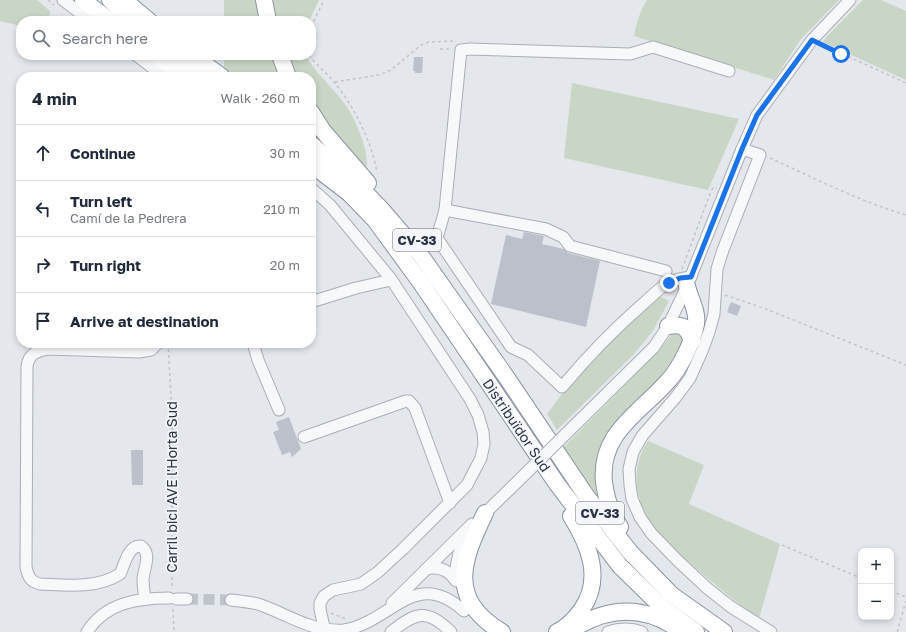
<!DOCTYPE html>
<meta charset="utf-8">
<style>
:root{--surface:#fff;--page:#f2f2f3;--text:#1f2937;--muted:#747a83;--line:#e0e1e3}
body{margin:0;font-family:"Golos Text",sans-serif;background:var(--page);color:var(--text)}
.controls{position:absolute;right:12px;bottom:12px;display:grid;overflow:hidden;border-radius:8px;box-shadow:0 2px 6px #0003}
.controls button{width:36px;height:36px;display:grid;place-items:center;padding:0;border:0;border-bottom:1px solid var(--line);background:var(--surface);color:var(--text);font:20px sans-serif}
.stop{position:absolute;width:12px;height:12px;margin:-9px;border:3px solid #1a73e8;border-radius:50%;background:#fff}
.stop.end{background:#1a73e8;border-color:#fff;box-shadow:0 1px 4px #0008}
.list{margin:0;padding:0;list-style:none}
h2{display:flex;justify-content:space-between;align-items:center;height:52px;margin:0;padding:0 16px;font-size:17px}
h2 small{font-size:13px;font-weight:400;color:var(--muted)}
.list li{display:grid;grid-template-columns:26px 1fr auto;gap:12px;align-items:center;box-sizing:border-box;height:56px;padding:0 16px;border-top:1px solid var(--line)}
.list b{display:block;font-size:15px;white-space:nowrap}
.list p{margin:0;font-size:13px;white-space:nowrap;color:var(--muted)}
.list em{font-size:13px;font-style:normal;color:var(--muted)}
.icon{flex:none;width:22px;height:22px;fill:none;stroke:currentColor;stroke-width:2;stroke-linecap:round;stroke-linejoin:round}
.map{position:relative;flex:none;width:906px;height:632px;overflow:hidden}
.search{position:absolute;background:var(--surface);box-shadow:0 2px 6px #0003;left:16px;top:16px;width:300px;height:44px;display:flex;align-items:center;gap:10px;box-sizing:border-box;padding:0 14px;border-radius:16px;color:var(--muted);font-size:15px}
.panel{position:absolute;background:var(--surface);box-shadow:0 2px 6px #0003;left:16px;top:72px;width:300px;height:276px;border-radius:16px}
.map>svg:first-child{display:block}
</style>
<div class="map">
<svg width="906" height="632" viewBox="0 0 906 632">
<rect width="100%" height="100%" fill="#e4e7ec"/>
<!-- green -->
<g fill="#c9d6c5">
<path d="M0,0H37L50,11L49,21H21V26L0,21Z"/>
<path d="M224,0H258L263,21H224Z"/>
<path d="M269,0H319L309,21H273Z"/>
<path d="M647,0H839L801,39L774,80L634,36C636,24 640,11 647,0Z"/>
<path d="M863,0H881L906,11V80L823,42L827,36Z"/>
<path d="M224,55H274L283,77H231L224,71Z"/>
<path d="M285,55H305C316,73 332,87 344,103C351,112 355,121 359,131C364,144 367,153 367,167L339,143L311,105V77H295Z"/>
<path d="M572,83L739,119L708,190L564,158Z"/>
<path d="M660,296L669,301L653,331L634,354L557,430L547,414L564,391L621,329Z"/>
<path d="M674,331L682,334L685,340L666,374L614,430L603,505L563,448L646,364L666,342Z"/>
<path d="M648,441L704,465L689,504L780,544L759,619C733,600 708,579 683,557C672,546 653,530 646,516C634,492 632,464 648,441Z"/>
</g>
<!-- building -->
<g fill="#bbc0ca">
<path d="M414,57H423L422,73H415V71H413Z"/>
<path d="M524,232L544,236L542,244L564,249L568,253L600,261L586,327L491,304L506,235L522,239Z"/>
<path d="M731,302L741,306L737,316L727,312Z"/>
<path d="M289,417L301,449L292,457L290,452L282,455L273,432L279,430L276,422Z"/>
<path d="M131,450H143V485H132Z"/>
</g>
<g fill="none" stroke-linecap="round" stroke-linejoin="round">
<!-- minor-tunnel -->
<path stroke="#bfc3cb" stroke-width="11" stroke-dasharray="11 5.5" stroke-linecap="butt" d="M187,599L231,600"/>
<!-- minor casing -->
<g stroke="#a9aeb7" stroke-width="13">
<g id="minor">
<path d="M63,0L91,21"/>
<path d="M136,55L165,77"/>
<path d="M742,149L760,155L723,250L717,269L714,314L709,332L702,351L690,378L676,397L642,436L633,452L629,469L630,485L632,499L640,517L651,533L677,560L707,588L731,607L771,632"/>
<path d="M311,188L330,205L391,279L470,399L478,415L483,432L484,444L481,458L467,485L403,549L378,572L361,584L333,590L324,596L320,603V609L325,632"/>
<path d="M445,210L546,229L563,237L570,246L666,271"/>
<path d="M691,277C683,278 677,279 670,282C660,287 652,296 644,303C614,329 587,357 562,387L528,355L511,347L437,238L445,210L461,50L470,49L630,54L653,47L729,71"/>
<path d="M311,302L356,288L391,280"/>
<path d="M253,343L258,360L279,410"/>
<path d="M581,419L654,347L668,326L687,286L742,149L757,115L812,40L850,0"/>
<path d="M304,437L406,401H409L415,408L450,503"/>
<path d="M481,517L512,487"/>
<path d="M426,569C439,566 449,570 456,581"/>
<path d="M455,579C456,562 459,547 467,533"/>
<path d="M145,599C144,592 143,586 143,579C144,568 152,554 141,546C128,545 125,564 120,574C96,589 67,585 40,584C30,582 28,576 26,567L27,367C28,354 37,351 48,349L139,352L151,350L158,343"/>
<path d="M176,599H187"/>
<path d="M231,600C240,601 249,602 258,604C288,614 310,632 344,630C392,622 415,566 464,611"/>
<path d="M392,603L472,524"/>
<path d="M87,632C105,603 137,598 169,598"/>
<path d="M391,632C416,612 427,608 451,632"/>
<path d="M608,632C620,628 631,628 642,632"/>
</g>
</g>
<!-- highway casing -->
<g stroke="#8b94a3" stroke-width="18">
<g id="highway">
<path d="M83,0L110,21"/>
<path d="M110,0L129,18"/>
<path d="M124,0L149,21"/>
<path d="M264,0L268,21"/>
<path d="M156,55L185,77"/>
<path d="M177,55L206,77"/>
<path d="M280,55L288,77"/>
<path d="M199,60L222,77"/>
<path d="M311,112L323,131L368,183"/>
<path d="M311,144L360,187L381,209L419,253L507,378L587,497L630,552L672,595L724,632"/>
<path d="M311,164L354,197"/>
<path d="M347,191L375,220L421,283L557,484L620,566L663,608L696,632"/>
<path d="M668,326C683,324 686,326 692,340"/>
<path d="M485,513C462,561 447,599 502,632"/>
<path d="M620,527C611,513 606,499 604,482C599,433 640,413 668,381C680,368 693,342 696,324C698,311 690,299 687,286"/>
<path d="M570,631C606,607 642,604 678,629"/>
<path d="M557,632C568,627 575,619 582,609C603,578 589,545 571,516"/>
</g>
</g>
<!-- path -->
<g stroke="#c2c5cb" stroke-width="1.5" stroke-dasharray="3 3" stroke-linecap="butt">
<path d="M48,0L54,5"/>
<path d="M311,27L324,0"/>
<path d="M821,44L906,83"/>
<path d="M440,49H452"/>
<path d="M122,55L127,59"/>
<path d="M309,55C316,65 327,73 334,82C354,106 372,142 377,173"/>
<path d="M335,82L378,75L391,70L421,45L429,42L456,41"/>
<path d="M770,158C814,178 859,201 906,215"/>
<path d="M682,269L711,191L713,188H717"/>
<path d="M725,295L766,309L906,365"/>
<path d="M168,343L172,416V589"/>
<path d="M782,545L861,578"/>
<path d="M891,591L906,597"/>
<path d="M173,609L174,632"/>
<path d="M331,613L346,619"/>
<path d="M897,632L906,601"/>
</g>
<!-- minor -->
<use href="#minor" stroke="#f7f8fa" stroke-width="11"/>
<!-- highway -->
<use href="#highway" stroke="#fff" stroke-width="16"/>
<!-- minor-bridge casing -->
<g stroke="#a9aeb7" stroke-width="13" stroke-linecap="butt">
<path id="minor-bridge" d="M512,487L581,419"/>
</g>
<!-- minor-bridge -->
<use href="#minor-bridge" stroke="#f7f8fa" stroke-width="11"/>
</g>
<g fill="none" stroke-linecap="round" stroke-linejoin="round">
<!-- route -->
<path stroke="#1a73e8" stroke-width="5" d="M669,283L680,278L691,277L742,149L757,115L812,40L841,54"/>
</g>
<g text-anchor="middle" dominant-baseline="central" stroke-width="3.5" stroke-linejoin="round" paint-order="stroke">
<!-- shield labels -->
<g fill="#f4f6f9" stroke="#676e7b" stroke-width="1">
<rect x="393" y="229" width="48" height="22" rx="3"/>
<rect x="576" y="502" width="48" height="22" rx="3"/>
</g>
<g font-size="13" font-weight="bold" fill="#2b3445">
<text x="417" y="240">CV-33</text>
<text x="600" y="513">CV-33</text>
</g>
<!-- street labels -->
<g font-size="14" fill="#2b3445" stroke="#f4f6f9">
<text transform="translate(517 425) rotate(56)">Distribuïdor Sud</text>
<text transform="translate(171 487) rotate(-90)">Carril bici AVE l'Horta Sud</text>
</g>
</g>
</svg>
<div class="controls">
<button>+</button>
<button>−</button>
</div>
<div class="stop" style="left:841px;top:54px"></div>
<div class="stop end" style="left:669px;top:283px"></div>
<div class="search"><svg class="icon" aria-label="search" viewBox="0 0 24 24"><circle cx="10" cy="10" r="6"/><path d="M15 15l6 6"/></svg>Search here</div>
<section class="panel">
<h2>4 min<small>Walk · 260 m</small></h2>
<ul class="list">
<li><svg class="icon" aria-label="ahead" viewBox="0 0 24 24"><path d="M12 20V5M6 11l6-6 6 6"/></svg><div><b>Continue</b></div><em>30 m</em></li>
<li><svg class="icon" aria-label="left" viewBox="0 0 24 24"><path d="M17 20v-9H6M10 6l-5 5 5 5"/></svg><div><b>Turn left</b><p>Camí de la Pedrera</p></div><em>210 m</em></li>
<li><svg class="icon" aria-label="right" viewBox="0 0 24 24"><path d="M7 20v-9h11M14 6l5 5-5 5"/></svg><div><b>Turn right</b></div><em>20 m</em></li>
<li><svg class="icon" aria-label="arrive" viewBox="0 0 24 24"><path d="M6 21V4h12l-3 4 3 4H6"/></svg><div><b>Arrive at destination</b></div></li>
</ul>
</section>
</div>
